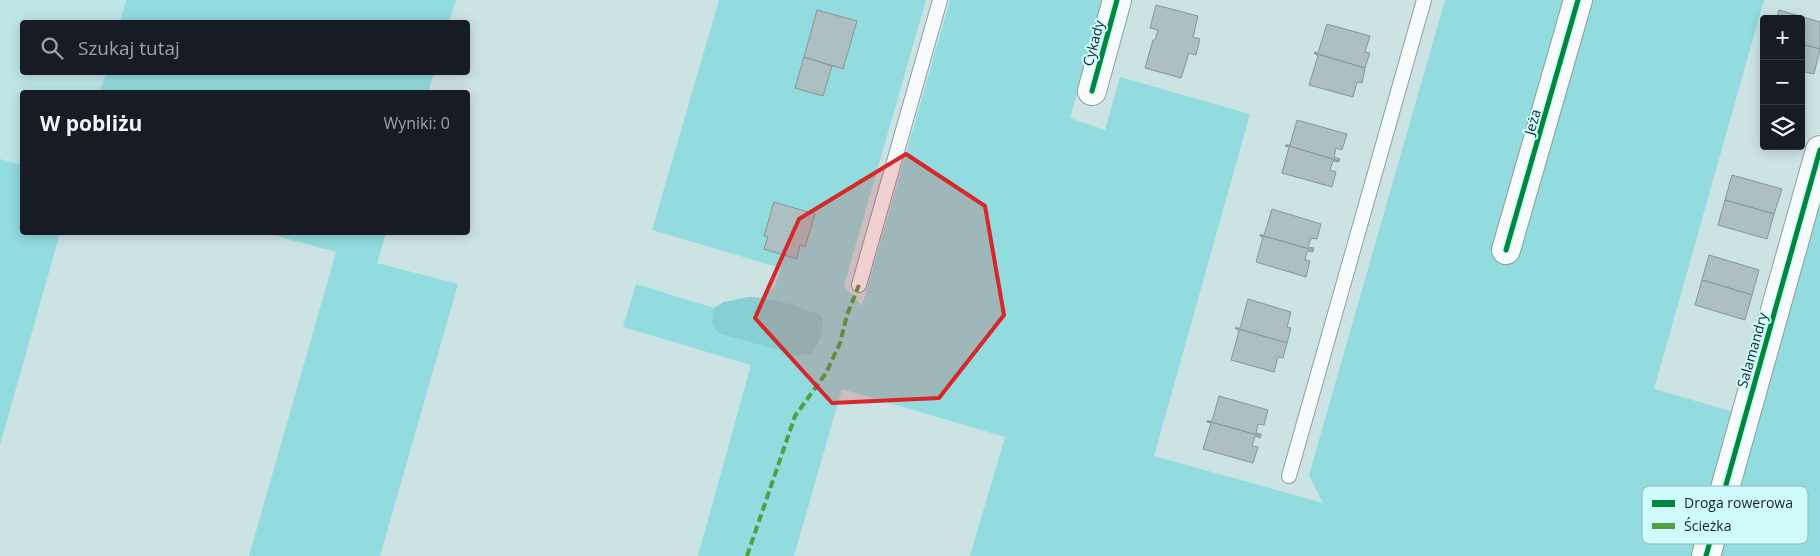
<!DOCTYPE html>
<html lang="pl">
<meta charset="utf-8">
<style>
:root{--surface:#171b24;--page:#242831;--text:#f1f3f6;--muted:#9ea1a6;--line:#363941}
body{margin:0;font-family:"Open Sans",sans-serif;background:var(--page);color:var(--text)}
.controls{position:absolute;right:15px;top:15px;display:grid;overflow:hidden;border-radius:5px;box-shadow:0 2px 12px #0003}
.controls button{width:45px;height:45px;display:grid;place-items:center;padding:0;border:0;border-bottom:1px solid var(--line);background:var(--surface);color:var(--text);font:25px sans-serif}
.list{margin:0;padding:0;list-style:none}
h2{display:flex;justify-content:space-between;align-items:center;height:65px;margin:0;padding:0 20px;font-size:21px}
h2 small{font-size:16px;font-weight:400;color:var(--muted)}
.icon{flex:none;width:28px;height:28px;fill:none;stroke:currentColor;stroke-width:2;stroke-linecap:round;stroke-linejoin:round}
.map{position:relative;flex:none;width:1820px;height:556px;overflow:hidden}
.search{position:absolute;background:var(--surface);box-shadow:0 2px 12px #0003;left:20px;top:20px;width:450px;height:55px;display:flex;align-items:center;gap:12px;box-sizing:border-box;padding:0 18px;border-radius:5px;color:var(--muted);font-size:19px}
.panel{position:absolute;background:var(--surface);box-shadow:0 2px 12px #0003;left:20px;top:90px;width:450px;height:145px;border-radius:5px}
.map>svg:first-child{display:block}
</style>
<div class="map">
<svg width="1820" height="556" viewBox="0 0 1820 556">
<rect width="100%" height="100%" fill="#cce3e4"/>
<!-- built -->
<path fill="#bee6e7" d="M0,0H126L120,22H22V72L106,73L100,92H22V165L0,159Z"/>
<!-- green -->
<g fill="#92dbde">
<path d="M126,0H456L449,22H120Z"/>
<path d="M719,0H926L844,286L862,306L950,0H1103L1070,118L1105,130L1120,77L1250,114L1154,456L1323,503L1309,475L1445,0H1764L1654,389L1734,412L1692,556H970L1005,437L842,389L794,556H698L751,365L623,327L636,284L714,308L713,324L718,332L741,340L755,343L822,316L806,310L763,297L775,286L781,268L652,230Z"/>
<path d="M106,73V72L434,73L428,92H100Z"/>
<path d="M0,159L22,165V232L60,233L0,445Z"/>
<path d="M1820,194V556H1717Z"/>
<path d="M266,233H386L377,263L458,284L380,556H249L336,252Z"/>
</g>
<!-- forest -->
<path fill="#86cfd3" d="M748,297C773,297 799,306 822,316C824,333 820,342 811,354L799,356L718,333L712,324L714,308L724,302Z"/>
<!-- building -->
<g fill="#adbfc0" stroke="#849798">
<path d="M1156,5L1198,16L1193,37L1200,39L1196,55L1189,53L1181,78L1145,68L1153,40H1155L1158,30L1150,28Z"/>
<path d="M817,10L857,21L843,69L804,57Z"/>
<path d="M1779,10L1820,22V49L1801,44V19H1777Z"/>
<path d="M1327,24L1370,36L1365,52L1370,53L1365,68L1314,53L1315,52L1318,53Z"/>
<path d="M1801,44L1820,49L1814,74L1801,71Z"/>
<path d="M1314,53L1365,68L1362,83L1357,82L1353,97L1309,85L1318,56Z"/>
<path d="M804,57L832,66L823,96L795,88Z"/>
<path d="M1297,120L1347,134L1342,150L1336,148L1334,157L1340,159L1339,161L1286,145H1290Z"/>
<path d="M1286,145L1339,161V162L1333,161L1330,170L1336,172L1332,187L1282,173L1289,147L1285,146Z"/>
<path d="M1732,175L1782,189L1774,214L1725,200Z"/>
<path d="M1725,200L1774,214L1767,239L1718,225Z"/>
<path d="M774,202L815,214L805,247L800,245L797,259L764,249L768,237L764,236Z"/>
<path d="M1272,209L1321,224L1317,239L1311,238L1308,247L1314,248L1313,250L1260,235H1264Z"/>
<path d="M1260,235L1313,250V252L1307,251L1305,260L1310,261L1306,277L1256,262L1263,237L1260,236Z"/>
<path d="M1709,255L1759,270L1752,295L1702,280Z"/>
<path d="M1702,280L1752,295L1745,320L1695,305Z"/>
<path d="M1248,299L1291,312L1287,327L1291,328L1287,343L1235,328H1240Z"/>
<path d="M1235,328L1287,343L1283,358L1278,357L1274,372L1231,360L1239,331Z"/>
<path d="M1219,396L1268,410L1264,425L1258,424L1256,433L1261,434V436L1207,421H1212Z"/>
<path d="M1207,421L1261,436L1260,438L1255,436L1252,446L1258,447L1253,463L1203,449L1211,423L1207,422Z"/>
</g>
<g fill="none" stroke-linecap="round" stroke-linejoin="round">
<!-- lane casing -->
<g stroke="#8d9fa0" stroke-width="16">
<g id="lane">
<path d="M859,285L940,0"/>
<path d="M1289,476L1424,0"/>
</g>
</g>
<!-- street casing -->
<g stroke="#8d9fa0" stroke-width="30">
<g id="street">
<path d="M1092,91L1117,0"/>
<path d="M1506,250L1578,0"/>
<path d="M1706,556L1820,150"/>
</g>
</g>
<!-- lane -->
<use href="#lane" stroke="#f7fbfb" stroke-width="14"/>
<!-- street -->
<use href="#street" stroke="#f7fbfb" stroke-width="28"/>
<!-- quiet -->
<path stroke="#4ea242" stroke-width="4" stroke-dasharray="8 4" stroke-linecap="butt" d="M747,556L795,416L826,373L840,343L847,315L859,285"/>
<!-- cycleway casing -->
<g stroke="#cffafc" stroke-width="8">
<g id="cycleway">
<path d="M1092,91L1117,0"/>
<path d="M1506,250L1578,0"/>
<path d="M1706,556L1820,150"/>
</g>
</g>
<!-- cycleway -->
<use href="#cycleway" stroke="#00873e" stroke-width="5"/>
</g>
<!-- marked area -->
<path fill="#d62828" fill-opacity="0.2" stroke="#d62828" stroke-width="4" stroke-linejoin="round" d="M906,154L985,206L1004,315L939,398L832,403L755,318L799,219Z"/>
<g text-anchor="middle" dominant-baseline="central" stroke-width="4" stroke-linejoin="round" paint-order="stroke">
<!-- street labels -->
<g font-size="14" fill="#122223" stroke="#cffafc">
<text transform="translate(1093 43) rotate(-75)">Cykady</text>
<text transform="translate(1532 122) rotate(-74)">Jeża</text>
<text transform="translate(1752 350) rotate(-74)">Salamandry</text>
</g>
</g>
<!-- legend -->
<rect x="1642" y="486" width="166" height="58" rx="8" fill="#cffafc" stroke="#96b9bb" stroke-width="1"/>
<rect x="1652" y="500" width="23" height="7" fill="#00873e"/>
<rect x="1652" y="523" width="23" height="6" fill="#4ea242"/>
<g font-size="14" fill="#122223">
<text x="1684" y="508">Droga rowerowa</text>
<text x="1684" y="531">Ścieżka</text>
</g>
</svg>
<div class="controls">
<button>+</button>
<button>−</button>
<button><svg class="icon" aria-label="layers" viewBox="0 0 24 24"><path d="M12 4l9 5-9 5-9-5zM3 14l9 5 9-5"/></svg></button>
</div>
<div class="search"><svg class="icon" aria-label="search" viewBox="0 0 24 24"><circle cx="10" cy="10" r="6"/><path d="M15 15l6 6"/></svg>Szukaj tutaj</div>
<section class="panel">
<h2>W pobliżu<small>Wyniki: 0</small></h2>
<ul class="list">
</ul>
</section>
</div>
